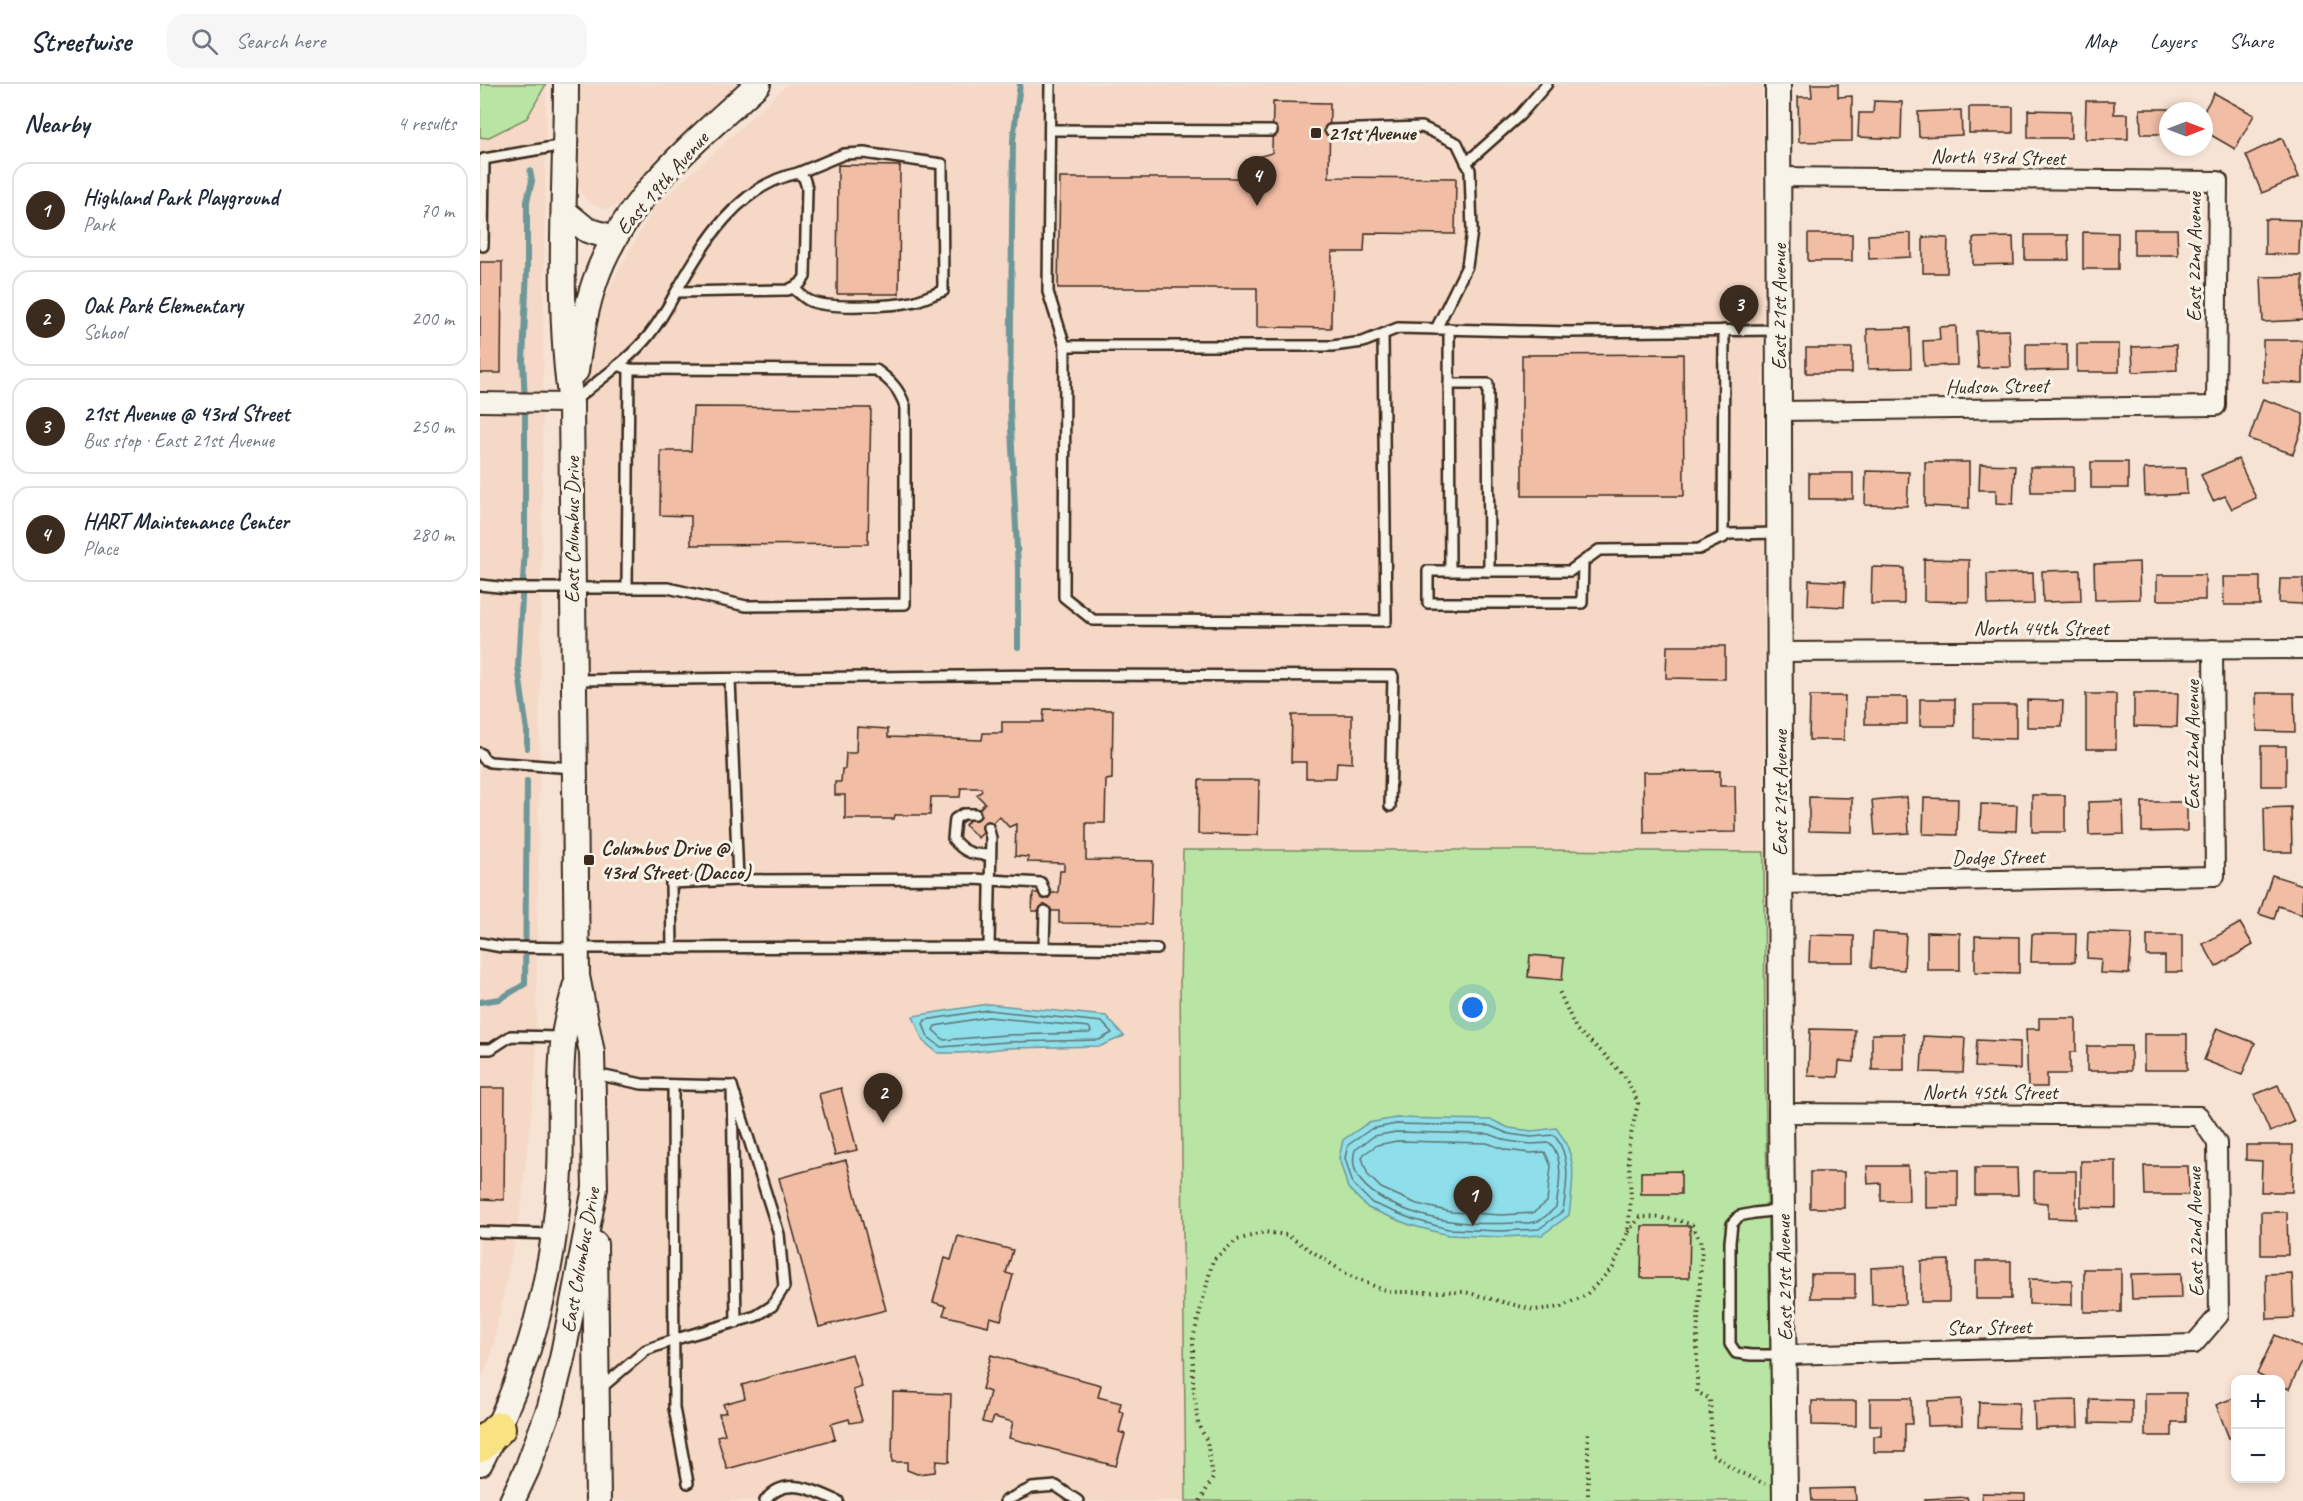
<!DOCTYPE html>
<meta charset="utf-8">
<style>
:root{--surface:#fff;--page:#f6f6f7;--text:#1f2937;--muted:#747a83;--line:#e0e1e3;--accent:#3b2a1e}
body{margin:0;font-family:Caveat,sans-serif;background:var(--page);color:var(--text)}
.controls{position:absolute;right:18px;bottom:18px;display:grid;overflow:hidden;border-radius:12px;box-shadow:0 3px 9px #0003}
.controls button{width:54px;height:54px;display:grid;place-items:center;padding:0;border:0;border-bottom:2px solid var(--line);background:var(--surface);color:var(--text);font:30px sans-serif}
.compass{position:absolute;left:1679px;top:18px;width:54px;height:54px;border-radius:50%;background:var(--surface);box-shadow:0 3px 9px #0003;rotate:90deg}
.you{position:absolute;left:993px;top:924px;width:21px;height:21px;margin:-15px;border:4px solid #fff;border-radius:50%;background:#1a73e8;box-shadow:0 0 0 9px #1a73e833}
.badge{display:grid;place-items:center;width:39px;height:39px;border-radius:50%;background:var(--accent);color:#fff;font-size:20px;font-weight:700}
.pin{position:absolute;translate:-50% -50px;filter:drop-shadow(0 2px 3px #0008)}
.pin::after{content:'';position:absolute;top:32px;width:21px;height:18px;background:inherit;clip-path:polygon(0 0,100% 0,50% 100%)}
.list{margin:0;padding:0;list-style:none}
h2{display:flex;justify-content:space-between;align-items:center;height:78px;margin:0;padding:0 24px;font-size:26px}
h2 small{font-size:20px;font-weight:400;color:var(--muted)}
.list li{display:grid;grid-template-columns:39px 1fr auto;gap:18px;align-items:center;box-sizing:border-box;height:96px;margin:0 12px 12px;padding:0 12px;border:2px solid var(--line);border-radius:18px}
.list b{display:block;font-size:22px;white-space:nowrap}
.list p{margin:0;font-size:20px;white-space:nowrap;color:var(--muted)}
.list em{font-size:20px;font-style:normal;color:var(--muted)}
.icon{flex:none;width:33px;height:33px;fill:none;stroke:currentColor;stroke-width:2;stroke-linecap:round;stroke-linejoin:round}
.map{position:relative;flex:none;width:1823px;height:1417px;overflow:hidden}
header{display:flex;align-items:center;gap:36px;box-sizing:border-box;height:84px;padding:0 30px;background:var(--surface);border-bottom:2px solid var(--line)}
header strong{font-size:28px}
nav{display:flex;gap:33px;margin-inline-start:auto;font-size:21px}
.search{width:420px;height:54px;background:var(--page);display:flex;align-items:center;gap:15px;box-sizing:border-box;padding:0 21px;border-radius:18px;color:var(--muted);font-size:22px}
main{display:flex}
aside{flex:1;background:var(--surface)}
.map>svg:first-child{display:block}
</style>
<header>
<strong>Streetwise</strong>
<div class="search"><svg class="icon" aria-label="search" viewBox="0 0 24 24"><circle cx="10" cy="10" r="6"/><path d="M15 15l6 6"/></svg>Search here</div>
<nav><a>Map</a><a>Layers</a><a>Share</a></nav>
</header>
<main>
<aside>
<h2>Nearby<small>4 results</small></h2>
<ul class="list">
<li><span class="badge">1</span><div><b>Highland Park Playground</b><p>Park</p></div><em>70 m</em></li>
<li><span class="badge">2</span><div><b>Oak Park Elementary</b><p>School</p></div><em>200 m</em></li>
<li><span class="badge">3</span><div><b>21st Avenue @ 43rd Street</b><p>Bus stop · East 21st Avenue</p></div><em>250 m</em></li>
<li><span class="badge">4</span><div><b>HART Maintenance Center</b><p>Place</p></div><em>280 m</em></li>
</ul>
</aside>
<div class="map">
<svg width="1823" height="1417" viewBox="0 0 1823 1417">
<rect width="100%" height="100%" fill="#f6e3d4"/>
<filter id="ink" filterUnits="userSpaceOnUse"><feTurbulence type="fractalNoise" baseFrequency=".0167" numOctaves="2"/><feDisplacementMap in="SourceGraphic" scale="12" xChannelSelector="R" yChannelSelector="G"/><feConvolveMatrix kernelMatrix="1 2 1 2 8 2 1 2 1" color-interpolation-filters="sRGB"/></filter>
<g filter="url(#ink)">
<!-- built -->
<g fill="#f5d8c6">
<path d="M0,0H66L56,981L41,1124L11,1271L0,1298Z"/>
<path d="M97,0H265L160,97L138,121L127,125L115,122L105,115L97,101Z"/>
<path d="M308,0H1282L1284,768L1053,766L700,900L706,1417H114L97,1203L102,1171L107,907L99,313L124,213L173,125Z"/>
</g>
<!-- green -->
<g fill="#b8e5a3" stroke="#7a8860" stroke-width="1.5">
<path d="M0,0H66L47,34L7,54L0,53Z"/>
<path d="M703,766H1053L1284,768L1285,988L1293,1417H706L700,900Z"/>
</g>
<!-- water -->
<g fill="#8fdfeb" stroke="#6d9799" stroke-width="1.5">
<path d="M508,920L626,932L644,952L621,962L527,964L483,969H458L443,957L433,932Z"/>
<path d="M916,1034L1012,1036L1029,1044L1052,1047L1076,1044C1099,1072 1093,1097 1089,1131L1062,1151L1022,1153L968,1151L930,1141L888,1124L868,1104L859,1074L863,1056L888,1039Z"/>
</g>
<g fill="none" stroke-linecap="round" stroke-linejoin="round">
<!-- shore -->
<g stroke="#5d7270" stroke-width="1.5">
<path d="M508,926L622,938L632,949L619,956L527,958L461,963L448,953L443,940L445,936Z"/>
<path d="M508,933L609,943L611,947L609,949L526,951L464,956L453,946L455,942Z"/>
<path d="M916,1040L1010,1042L1029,1050L1051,1053L1074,1051C1092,1072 1087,1102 1083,1127L1059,1145L1021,1147L968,1145L932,1135L892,1119L873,1100L865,1074L868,1061L891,1045Z"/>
<path d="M916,1048L1009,1050L1028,1057L1051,1060L1070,1059C1085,1075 1079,1103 1076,1123C1071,1128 1064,1134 1058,1137C1051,1140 1041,1139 1035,1139C1014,1140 991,1140 970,1137C938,1133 862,1110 875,1066L894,1052Z"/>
<path d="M917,1057L1007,1059L1026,1066L1050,1069L1065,1068L1071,1082L1067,1118L1053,1129L1022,1131L971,1128L937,1120L901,1104L888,1091L882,1074L884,1070L897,1061Z"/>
</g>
<!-- stream -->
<g stroke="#6d9799" stroke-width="6">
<path d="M538,563V484L530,324L533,56L540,0"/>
<path d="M47,664V647L38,582L45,463V319L43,276L47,184V117L52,97L50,87"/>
<path d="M0,918L20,915L45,900L47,697"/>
</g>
</g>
<!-- building -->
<g fill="#f2bda5" stroke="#3b2a1e" stroke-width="1.5">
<path d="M1331,0H1358V13L1372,12V57L1319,58L1318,13H1332Z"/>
<path d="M1734,9L1774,31L1755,65L1724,47V27Z"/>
<path d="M1394,17L1422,18L1421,55L1378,53L1379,29H1393Z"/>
<path d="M1606,17H1634V30H1648V55H1605Z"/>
<path d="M793,18L850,19L849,93L976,94L975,150L885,149L884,168H852L851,244L777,243V204H578L580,94H780L781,72L792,69Z"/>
<rect x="1489" y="23" width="44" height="26"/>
<path d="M1660,25H1704V27H1688V50H1661Z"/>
<path d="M1481,26L1482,51L1439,53L1438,28Z"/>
<path d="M1548,26L1591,27V54H1548Z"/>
<path d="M1802,54L1819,93L1782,109L1766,71Z"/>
<path d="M358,81L420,82L419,210H357Z"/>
<path d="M1785,135L1820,136L1819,171L1785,170Z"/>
<path d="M1654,145H1697L1698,171H1654Z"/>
<path d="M1603,148L1638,149V185H1603Z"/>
<path d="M1431,149V173L1389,175L1388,151Z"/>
<rect x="1328" y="150" width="44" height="27"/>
<path d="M1545,151H1588L1589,176H1545Z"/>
<path d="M1443,153L1468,154L1467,189H1443Z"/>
<path d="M1533,153L1534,180L1493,181V154Z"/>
<path d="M0,178H22L21,289H0Z"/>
<path d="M1823,192V236L1783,238L1781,193Z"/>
<path d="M1476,242L1477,281L1444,282L1443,257L1460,256L1459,243Z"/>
<path d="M1430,244L1431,284L1388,285L1387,245Z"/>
<path d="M1529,246L1531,283L1498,284L1496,247Z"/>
<path d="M1783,256H1823V299L1783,298Z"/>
<path d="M1546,260H1587V286L1546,287Z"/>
<rect x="1597" y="260" width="42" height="28"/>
<path d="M1696,261L1697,286L1653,288L1652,263Z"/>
<rect x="1326" y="264" width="46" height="25"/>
<path d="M1203,270L1204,412H1042V271Z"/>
<path d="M1783,315L1823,329V341L1813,370L1769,355Z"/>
<path d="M213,323L391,324L388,460L211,461V432L180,431L181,367H211Z"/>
<path d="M1758,375L1776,414L1752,425L1745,412L1733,417L1721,391Z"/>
<path d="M1445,378H1489V424L1445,422Z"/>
<rect x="1611" y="378" width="37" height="26"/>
<path d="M1500,380L1535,381L1533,420L1516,419V406H1499Z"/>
<path d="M1550,383H1594V408H1551Z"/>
<path d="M1706,384L1707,410L1665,412L1664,385Z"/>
<path d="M1386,387L1429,388L1427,422L1385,421Z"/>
<rect x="1329" y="389" width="44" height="26"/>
<path d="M1444,475L1489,476V518L1444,517Z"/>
<path d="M1659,478L1660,515L1615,516L1614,480Z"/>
<path d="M1392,483L1424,484V520H1391Z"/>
<path d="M1600,486L1601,517L1563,518L1562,487Z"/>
<path d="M1553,489L1554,520L1508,521L1507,490Z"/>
<rect x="1677" y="491" width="48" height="25"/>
<path d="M1743,493H1780V521H1744Z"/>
<path d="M1800,495H1823V520L1799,519Z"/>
<path d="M1329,496L1365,498L1364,523L1328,521Z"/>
<path d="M1187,562H1245V595L1186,594Z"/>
<path d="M1654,609H1698L1697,643L1654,642Z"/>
<path d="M1776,609H1814L1815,648L1777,647Z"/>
<rect x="1606" y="610" width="30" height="55"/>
<path d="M1330,612H1365L1364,656H1329Z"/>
<rect x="1385" y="613" width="42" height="27"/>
<rect x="1440" y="615" width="35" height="27"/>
<path d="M1547,616L1583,617L1582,643H1547Z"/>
<path d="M1494,621H1536V655L1494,654Z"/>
<path d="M564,625L633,626L632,695L626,696L625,739H606V776L673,777L671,840L579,839V827H552L553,809H578L580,787H584V779L548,778V773L535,772L536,740L529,743L519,732L498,754L485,741L505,719L497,711L502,707L501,704H481L480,713H451L450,731H415L414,735H365V711H355V698H361L362,685H365L366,669H376L377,643L408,645V653L502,656L503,649H522V638H563Z"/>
<path d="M812,631H872V679L857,678L856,694H826V678H811Z"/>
<rect x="1781" y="662" width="25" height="40"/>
<path d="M1240,687V702H1255L1256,748L1164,749L1163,688Z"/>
<path d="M719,696H779L778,751L718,750Z"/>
<rect x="1552" y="711" width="33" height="37"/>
<path d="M1329,713L1372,714V748L1329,747Z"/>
<path d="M1427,713L1429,749L1395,751L1392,716Z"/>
<path d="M1444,714L1478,715L1477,751L1443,750Z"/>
<path d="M1643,717L1644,750L1609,751L1608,718Z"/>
<path d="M1662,718H1707V747L1662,748Z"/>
<path d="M1501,720L1537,721L1536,747L1500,746Z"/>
<path d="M1811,723L1812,768H1785L1784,724Z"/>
<path d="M1792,791L1823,801V830L1798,822L1794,835L1779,830Z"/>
<path d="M1760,839L1773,861L1736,883L1723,860Z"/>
<path d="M1393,848L1426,850L1424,886L1391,884Z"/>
<path d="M1447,848L1480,849V886H1447Z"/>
<path d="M1608,848L1652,850L1649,890L1620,889L1621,875L1607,874Z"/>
<path d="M1552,850H1596L1595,878H1551Z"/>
<path d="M1330,851L1374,852V878H1329Z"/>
<path d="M1667,851H1702V888H1685V872H1667Z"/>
<path d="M1495,852L1539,853V889L1495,888Z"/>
<path d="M1050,871L1084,874L1082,896L1048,893Z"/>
<path d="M1559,934H1596V968H1590V990H1567V1003H1548L1546,945H1559Z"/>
<path d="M1737,944L1775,959L1762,991L1724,976Z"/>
<path d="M1330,945L1375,946L1374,978L1359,977L1358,993L1328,992Z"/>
<rect x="1392" y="950" width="32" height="36"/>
<rect x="1664" y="950" width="43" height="36"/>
<path d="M1443,952L1485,954L1483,989L1441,988Z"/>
<path d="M1497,956L1540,958V985L1495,983Z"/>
<rect x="1607" y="962" width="44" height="25"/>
<path d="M1798,1001L1814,1038L1790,1048L1774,1011Z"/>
<path d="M0,1004H25L24,1116L0,1115Z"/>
<path d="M361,1004L377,1066L355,1071L339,1010Z"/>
<path d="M1766,1061H1813L1812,1108H1781L1782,1077L1766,1076Z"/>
<path d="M366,1076L406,1226L339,1243L299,1094Z"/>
<path d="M1601,1077H1636V1124L1601,1123Z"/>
<path d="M1387,1082H1428L1429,1117H1401V1099L1388,1100Z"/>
<path d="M1664,1082H1708L1709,1111H1665Z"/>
<path d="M1495,1084H1537L1538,1111H1495Z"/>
<path d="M1446,1086H1478V1123L1446,1124Z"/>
<path d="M1201,1087V1110H1161V1088Z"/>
<path d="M1554,1087H1596V1135L1568,1134V1119L1554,1118Z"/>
<rect x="1330" y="1088" width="34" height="36"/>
<path d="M1781,1128H1807L1808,1171H1781Z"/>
<path d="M1162,1142H1210L1209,1194H1161Z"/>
<path d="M478,1152L533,1166L526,1189L533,1191L521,1236L510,1233L508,1242L463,1231L466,1222L453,1218L465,1174L471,1176Z"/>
<path d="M1469,1176V1218H1441V1177Z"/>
<rect x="1496" y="1177" width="35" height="38"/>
<path d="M1424,1182L1425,1220L1392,1221L1391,1184Z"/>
<rect x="1604" y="1185" width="37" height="43"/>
<path d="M1701,1189L1702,1214L1652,1215L1651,1190Z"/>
<path d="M1812,1189L1814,1234L1787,1235L1786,1190Z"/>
<rect x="1331" y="1190" width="44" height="24"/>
<path d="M1549,1195L1592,1196V1221L1549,1220Z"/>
<path d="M1795,1251L1823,1264V1275L1809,1305L1800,1301V1296H1788L1777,1290Z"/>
<path d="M372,1270L382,1303L373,1306L382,1337L370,1339L369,1335L351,1340L355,1355L247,1385L237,1352L245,1350L239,1330L246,1328L243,1320L265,1314L262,1301Z"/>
<path d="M511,1271L621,1301L618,1313L641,1319L639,1327L644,1329L639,1348L645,1350L636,1382L529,1354L533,1338L514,1333L511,1340L502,1338L510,1308L502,1305Z"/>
<path d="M413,1308L471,1310L469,1378L456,1377L455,1388L437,1390L427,1386V1378H412Z"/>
<path d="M1665,1309H1706V1338H1692V1352H1665Z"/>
<path d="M1756,1313V1352L1749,1354L1736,1321Z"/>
<path d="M1390,1314H1431L1432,1340H1425V1368H1394V1352H1401V1341H1390Z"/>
<path d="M1481,1315L1482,1341L1448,1342L1447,1317Z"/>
<path d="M1610,1315L1652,1316V1340L1610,1339Z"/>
<path d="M1597,1316L1598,1343L1555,1345L1554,1317Z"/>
<path d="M1332,1317H1376V1342L1332,1341Z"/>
<path d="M1499,1318L1539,1319L1538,1344L1498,1343Z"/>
<path d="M1375,1404L1376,1417H1332L1331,1405Z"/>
<path d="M1502,1409L1545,1410V1417H1502Z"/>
<path d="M1487,1413L1488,1417H1445V1415Z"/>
</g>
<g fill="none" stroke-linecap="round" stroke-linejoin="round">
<!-- lane casing -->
<g stroke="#3b2a1e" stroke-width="14">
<g id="lane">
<path d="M570,0L568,208L585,262"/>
<path d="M570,46L792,47"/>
<path d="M850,46L942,43L977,59L990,86L992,147L987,182L956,245"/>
<path d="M986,79L1040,31L1067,0"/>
<path d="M3,162L4,75L84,61"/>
<path d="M313,204C318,208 323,213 328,216C346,226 416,222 436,217C445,214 454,210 463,207L462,80L384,69L364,70L318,89"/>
<path d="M969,245L970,487"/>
<path d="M903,250L906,537L613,536L584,513L585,262H852L883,258L918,244L1088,248L1299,246"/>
<path d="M969,300H1008L1009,487"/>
<path d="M93,318C118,296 148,277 169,251C180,237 188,223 196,208C224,159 258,101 318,89L324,94L327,104L325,193L320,200L308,206L196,208"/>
<path d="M1243,454L1244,246"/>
<path d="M1103,478L1102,519H948V487H1090L1119,466L1219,465L1249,450L1298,449"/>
<path d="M0,501L27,504H188L266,522L425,520V322C419,305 411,297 396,286L149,285L138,281"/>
<path d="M147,504L149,285"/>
<path d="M250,595L258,796L493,795L561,799L565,809"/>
<path d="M95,596L577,591L913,592L910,722"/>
<path d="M0,669L4,675L10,678L93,684"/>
<path d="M495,730H483L475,735L473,755C484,769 494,771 510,771"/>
<path d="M0,859L22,863L97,864L509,863L511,754L508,743"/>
<path d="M509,863L677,865"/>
<path d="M192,864L191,799L258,796"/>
<path d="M564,864L565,827"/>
<path d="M0,965H11L31,952L82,953"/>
<path d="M115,990L162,1000L252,1002L256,1239"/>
<path d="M193,1001L194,1324L208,1399"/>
<path d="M1300,1126L1274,1129L1259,1132L1252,1140L1250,1158V1260L1256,1269L1271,1271H1302"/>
<path d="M0,1148L72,1150"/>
<path d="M121,1304L166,1266L196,1255L276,1232L292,1222L304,1203L299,1150L252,1002"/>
<path d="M285,1417C304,1391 335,1406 358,1417"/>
<path d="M525,1417L552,1404L576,1402L598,1417"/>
</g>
</g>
<!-- street casing -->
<g stroke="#3b2a1e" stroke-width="22">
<g id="street">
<path d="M1298,93L1738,97L1736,322L1299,327"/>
<path d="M0,318L91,319"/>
<path d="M1300,568L1823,565"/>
<path d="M1301,800L1735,792L1733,565"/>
<path d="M1301,1029L1719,1032L1737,1059L1739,1231L1714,1260L1305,1271"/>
</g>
</g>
<!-- secondary casing -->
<g stroke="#3b2a1e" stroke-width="28">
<g id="secondary">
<path d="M1298,0L1301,1029L1305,1417"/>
<path d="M85,128L107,146L134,154"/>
<path d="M96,287C100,257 105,226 115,197C143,115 216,57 278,0"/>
<path d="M115,1160L118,1417"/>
<path d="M0,1379C48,1290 75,1189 80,1088C82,1046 79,1003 83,961C84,942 91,922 95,903"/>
<path d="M32,1417L47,1385L70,1323L82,1275L115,1104L112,969L97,892L91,319C76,214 86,106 86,0"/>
</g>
</g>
<!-- highway casing -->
<g stroke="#3b2a1e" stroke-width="36">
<path id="highway" d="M0,1362L19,1344"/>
</g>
<!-- path -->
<g stroke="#3b2a1e" stroke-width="4" stroke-dasharray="1.5 4.5" stroke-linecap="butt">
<path d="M1148,1148L1160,1133C1179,1133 1195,1134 1212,1141L1222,1161L1217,1255V1308L1230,1315L1232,1370L1257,1387L1285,1400"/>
<path d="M720,1417L733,1394L727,1357L718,1340L713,1298V1255L733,1176L757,1156L785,1148L807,1151L868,1191L908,1208H985L1054,1226L1081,1223L1106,1211L1133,1183L1148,1148L1151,1113L1148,1064L1158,1019L1146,994L1123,969L1096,945L1079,907"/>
<path d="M1108,1417V1347"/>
</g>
<!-- lane -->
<use href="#lane" stroke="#f7f3e8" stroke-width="9"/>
<!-- street -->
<use href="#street" stroke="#f7f3e8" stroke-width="18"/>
<!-- secondary -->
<use href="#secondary" stroke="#f7f3e8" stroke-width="24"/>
<!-- highway -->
<use href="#highway" stroke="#f8e281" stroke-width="32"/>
</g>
</g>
<!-- markers -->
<g fill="#3b2a1e" stroke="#f7f3e8" stroke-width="2">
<rect x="830" y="43" width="12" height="12" rx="3"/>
<rect x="103" y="770" width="12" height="12" rx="3"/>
</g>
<g text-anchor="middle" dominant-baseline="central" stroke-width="6" stroke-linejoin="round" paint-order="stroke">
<!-- poi labels -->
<g font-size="21" font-weight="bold" fill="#3b2a1e" stroke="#f7f3e8" text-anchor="start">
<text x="848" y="49">21st Avenue</text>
<text x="121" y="764">Columbus Drive @<tspan x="121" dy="24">43rd Street (Dacco)</tspan></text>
</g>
<!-- street labels -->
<g font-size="21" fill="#3b2a1e" stroke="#f7f3e8">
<text transform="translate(1518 73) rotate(1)">North 43rd Street</text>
<text transform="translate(182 99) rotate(-49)">East 19th Avenue</text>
<text transform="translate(1714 173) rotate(-90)">East 22nd Avenue</text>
<text transform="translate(1299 223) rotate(-90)">East 21st Avenue</text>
<text transform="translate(1517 302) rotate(-1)">Hudson Street</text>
<text transform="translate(92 446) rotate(-90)">East Columbus Drive</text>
<text x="1561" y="544">North 44th Street</text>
<text transform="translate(1712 661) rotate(-90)">East 22nd Avenue</text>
<text transform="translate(1300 709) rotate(-90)">East 21st Avenue</text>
<text transform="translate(1518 773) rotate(-1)">Dodge Street</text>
<text x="1510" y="1008">North 45th Street</text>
<text transform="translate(1715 1148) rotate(-91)">East 22nd Avenue</text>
<text transform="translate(100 1176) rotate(-80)">East Columbus Drive</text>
<text transform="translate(1304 1194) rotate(-91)">East 21st Avenue</text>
<text transform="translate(1509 1243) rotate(-1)">Star Street</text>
</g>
</g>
</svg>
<div class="controls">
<button>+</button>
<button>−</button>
</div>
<svg class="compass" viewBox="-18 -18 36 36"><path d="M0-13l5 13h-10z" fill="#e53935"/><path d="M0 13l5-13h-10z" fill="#747a83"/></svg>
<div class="you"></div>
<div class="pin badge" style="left:993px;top:1142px">1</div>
<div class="pin badge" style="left:403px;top:1039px">2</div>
<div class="pin badge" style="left:1259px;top:251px">3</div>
<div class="pin badge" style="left:777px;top:122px">4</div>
</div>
</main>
